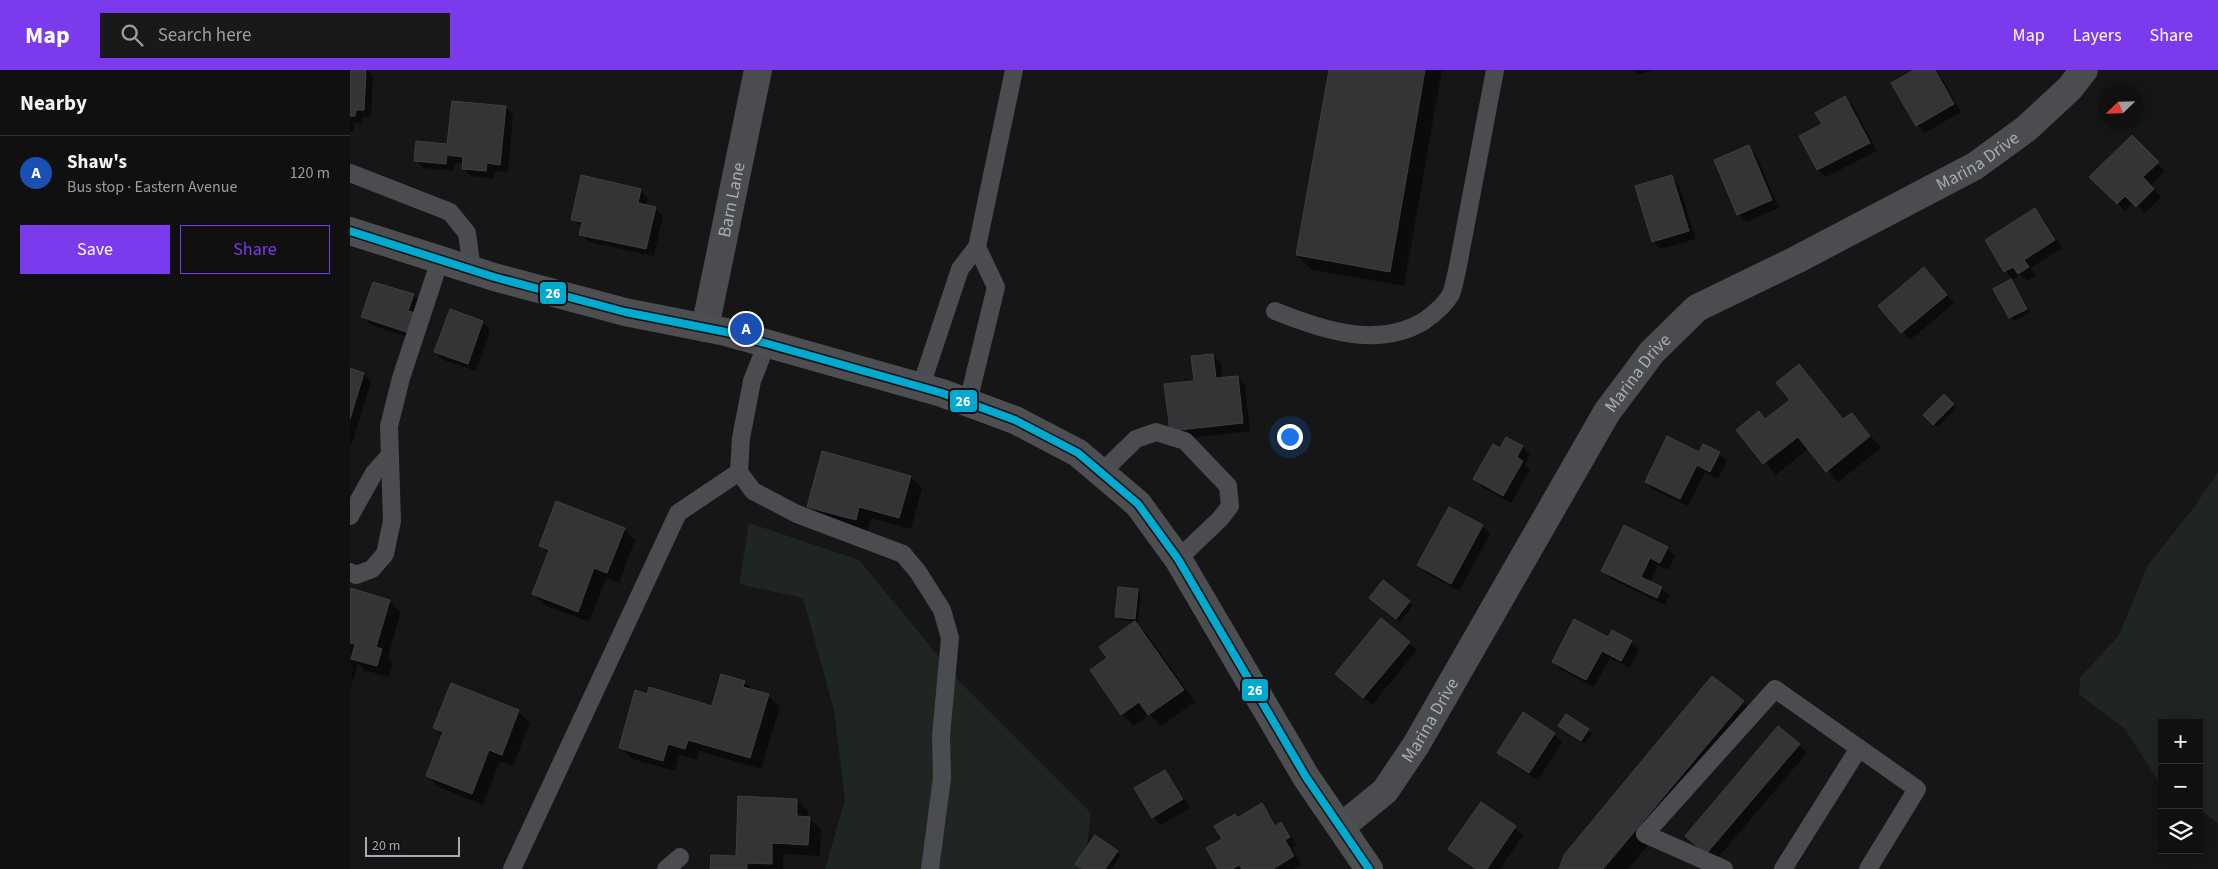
<!DOCTYPE html>
<meta charset="utf-8">
<style>
:root{--surface:#101010;--page:#191919;--text:#f1f3f6;--muted:#9c9d9f;--line:#303030;--accent:#7c3aed}
body{margin:0;font-family:"Source Sans 3",sans-serif;background:var(--page);color:var(--text)}
.controls{position:absolute;right:15px;bottom:15px;display:grid;overflow:hidden;border-radius:0px;box-shadow:0 2px 12px #0003}
.controls button{width:45px;height:45px;display:grid;place-items:center;padding:0;border:0;border-bottom:1px solid var(--line);background:var(--surface);color:var(--text);font:25px sans-serif}
.compass{position:absolute;left:1748px;top:15px;width:45px;height:45px;border-radius:50%;background:var(--surface);box-shadow:0 2px 12px #0003;rotate:247deg}
.scale{position:absolute;left:15px;bottom:12px;width:95px;box-sizing:border-box;padding-left:5px;border:2px solid #a8abb6;border-top:0;font-size:14px;line-height:18px;white-space:nowrap;color:#a8abb6;-webkit-text-stroke:4px #111012;paint-order:stroke}
.you{position:absolute;left:939px;top:366px;width:18px;height:18px;margin:-12px;border:4px solid #fff;border-radius:50%;background:#1a73e8;box-shadow:0 0 0 8px #1a73e833}
.badge{display:grid;place-items:center;width:32px;height:32px;border-radius:50%;background:var(--accent);color:#fff;font-size:16px;font-weight:700}
.pin{position:absolute;translate:-50% -50%;border:2px solid #fff;box-shadow:0 1px 5px #0006}
.list{margin:0;padding:0;list-style:none}
h2{display:flex;justify-content:space-between;align-items:center;height:65px;margin:0;padding:0 20px;font-size:21px}
h2 small{font-size:16px;font-weight:400;color:var(--muted)}
.list li{display:grid;grid-template-columns:32px 1fr auto;gap:15px;align-items:center;box-sizing:border-box;height:75px;padding:0 20px;border-top:1px solid var(--line)}
.list b{display:block;font-size:19px;white-space:nowrap}
.list p{margin:0;font-size:16px;white-space:nowrap;color:var(--muted)}
.list em{font-size:16px;font-style:normal;color:var(--muted)}
.actions{display:flex;gap:10px;padding:15px 20px}
.actions a{flex:1;padding:11px 0;border:1px solid var(--accent);border-radius:0px;text-align:center;font-size:18px;color:var(--accent)}
.actions .main{background:var(--accent);color:#fff}
.icon{flex:none;width:28px;height:28px;fill:none;stroke:currentColor;stroke-width:2;stroke-linecap:round;stroke-linejoin:round}
.map{position:relative;flex:none;width:1868px;height:799px;overflow:hidden}
header{display:flex;align-items:center;gap:30px;box-sizing:border-box;height:70px;padding:0 25px;background:var(--accent);color:#fff}
header strong{font-size:24px}
nav{display:flex;gap:28px;margin-inline-start:auto;font-size:18px}
.search{width:350px;height:45px;background:var(--page);display:flex;align-items:center;gap:12px;box-sizing:border-box;padding:0 18px;border-radius:0px;color:var(--muted);font-size:19px}
main{display:flex}
aside{flex:1;background:var(--surface)}
.map>svg:first-child{display:block}
</style>
<header>
<strong>Map</strong>
<div class="search"><svg class="icon" aria-label="search" viewBox="0 0 24 24"><circle cx="10" cy="10" r="6"/><path d="M15 15l6 6"/></svg>Search here</div>
<nav><a>Map</a><a>Layers</a><a>Share</a></nav>
</header>
<main>
<aside>
<h2>Nearby<small></small></h2>
<ul class="list">
<li><span class="badge" style="background:#1a4fb4">A</span><div><b>Shaw's</b><p>Bus stop · Eastern Avenue</p></div><em>120 m</em></li>
</ul>
<div class="actions"><a class="main">Save</a><a>Share</a></div>
</aside>
<div class="map">
<svg width="1868" height="799" viewBox="0 0 1868 799">
<rect width="100%" height="100%" fill="#161616"/>
<!-- green -->
<g fill="#1f2520">
<path d="M1868,402V753L1849,739V653H1812V717L1775,659L1729,624L1730,608L1769,565L1798,495L1845,436Z"/>
<path d="M399,453L509,490L610,612L741,743L734,799H475L495,730L484,640L453,528L389,514Z"/>
</g>
<!-- shadow -->
<g fill="#0007">
<path d="M0,0H17L23,6L21,47H13V53H4L3,62H0Z"/>
<path d="M980,0H1092L1054,216L962,200L947,185Z"/>
<path d="M1283,0H1303L1288,5Z"/>
<path d="M1566,0H1587L1611,42L1575,63L1567,55Z"/>
<path d="M1495,28L1503,36L1527,81L1476,107L1468,100L1451,67L1473,55Z"/>
<path d="M155,37L163,45L158,102L145,101L144,109L121,106L113,98L114,93H105L104,101L73,98L66,90L98,75Z"/>
<path d="M1782,67L1815,101L1800,116L1811,127L1795,143L1784,132L1775,141L1741,107Z"/>
<path d="M1398,77L1406,85L1429,138L1396,152L1389,144L1366,91Z"/>
<path d="M1321,107L1329,115L1346,169L1311,179L1303,171Z"/>
<path d="M290,120L298,128L296,136L305,138L313,146L304,186L239,172L231,164L232,158L223,149Z"/>
<path d="M1685,140L1693,148L1712,178L1681,198L1686,206L1677,211L1670,205L1663,209L1655,201L1636,171Z"/>
<path d="M1581,206L1604,233L1560,270L1530,236Z"/>
<path d="M1661,211L1680,242L1664,251L1660,247Z"/>
<path d="M63,225L71,233L67,270L21,255L13,247Z"/>
<path d="M133,252L140,260L126,301L93,290L85,282Z"/>
<path d="M863,285L871,293L872,308L887,307L895,315L900,361L829,369L821,361L845,312Z"/>
<path d="M1449,296L1495,350L1502,344L1531,378L1488,412L1459,378L1426,405L1388,360L1416,350L1442,330Z"/>
<path d="M0,300L14,304L21,312L2,374H0Z"/>
<path d="M1594,326L1606,338L1588,357L1575,345Z"/>
<path d="M1157,369L1173,377L1180,385L1175,395L1180,400L1161,433L1132,417L1125,409L1151,379Z"/>
<path d="M1369,383L1377,391L1368,409L1355,402L1338,436L1304,420L1296,412L1350,384Z"/>
<path d="M561,407L572,418L561,459L521,448L517,461L470,448L459,437Z"/>
<path d="M1132,456L1140,464L1109,521L1076,503L1068,495Z"/>
<path d="M274,459L285,470L269,513L256,508L239,552L195,535L183,524L199,484L190,476Z"/>
<path d="M1317,478L1325,486L1318,500L1308,495L1300,512L1312,518L1319,526L1315,535L1261,509L1253,501Z"/>
<path d="M0,519L39,531L51,542L38,587L43,592L39,607L14,600L8,593L1,617Z"/>
<path d="M787,520L791,524L788,552L770,550L767,547Z"/>
<path d="M1024,531L1059,532L1063,535L1050,552Z"/>
<path d="M785,552L797,564L845,632L811,656L799,644L784,656L772,644L741,600L758,588Z"/>
<path d="M1259,569L1281,572L1289,580L1279,598L1260,588L1244,617L1211,600L1203,592Z"/>
<path d="M1059,573L1067,580L1022,635L994,611Z"/>
<path d="M395,612L404,621L418,625L430,637L411,699L349,681L347,690L329,684L325,701L282,689L270,677L298,625L362,637Z"/>
<path d="M1393,632L1407,647L1278,799H1210Z"/>
<path d="M168,641L180,653L163,696L150,691L133,735L89,717L77,706L93,666L84,658Z"/>
<path d="M1173,644L1204,664L1212,672L1188,710L1157,691L1149,683Z"/>
<path d="M1213,659L1238,660L1242,664L1235,674Z"/>
<path d="M1449,675L1457,683L1365,791L1344,773Z"/>
<path d="M815,701L822,709L840,738L811,755L803,747Z"/>
<path d="M447,730L458,741V748L471,759L470,786L433,784V799H361L387,787Z"/>
<path d="M1131,734L1173,765L1150,799H1125L1100,779Z"/>
<path d="M912,735L927,756L930,754L938,762L947,775L942,778L951,795L944,799H870L873,769L885,745L888,749Z"/>
<path d="M767,782L771,785L761,799H733Z"/>
</g>
<!-- building -->
<g fill="#343436" stroke="#3f3f42">
<path d="M0,0H16L14,40H6L5,46H0Z"/>
<path d="M979,0H1075L1040,202L946,185Z"/>
<path d="M1564,0H1585L1604,34L1566,56L1541,13Z"/>
<path d="M1495,26L1520,73L1467,100L1449,66L1472,54L1465,43Z"/>
<path d="M102,31L156,36L150,95L137,93L136,101L112,99L113,87L97,85L96,94L64,91L66,71L97,74Z"/>
<path d="M1782,65L1809,92L1793,107L1804,119L1786,137L1775,126L1767,134L1739,107Z"/>
<path d="M1399,75L1422,130L1387,145L1364,90Z"/>
<path d="M231,105L291,119L288,133L306,137L296,179L229,165L232,152L221,150Z"/>
<path d="M1322,105L1339,161L1302,172L1285,116Z"/>
<path d="M1685,138L1705,170L1674,190L1679,197L1668,204L1663,197L1654,202L1635,170Z"/>
<path d="M1574,197L1597,225L1551,263L1528,236Z"/>
<path d="M1661,209L1677,239L1659,248L1643,219Z"/>
<path d="M23,212L64,224L58,241L66,243L59,263L11,247Z"/>
<path d="M100,239L133,251L118,294L84,282Z"/>
<path d="M863,284L866,308L888,306L893,353L820,361L814,314L844,311L841,286Z"/>
<path d="M1449,294L1493,349L1502,343L1520,366L1476,402L1448,367L1413,394L1386,360L1409,341L1415,349L1440,330L1426,313Z"/>
<path d="M0,298L14,303L0,349Z"/>
<path d="M1594,324L1604,334L1583,355L1573,345Z"/>
<path d="M1317,366L1349,382L1353,374L1370,382L1360,402L1347,395L1330,429L1295,412Z"/>
<path d="M1156,367L1173,376L1167,387L1173,391L1153,426L1123,409L1143,374L1150,378Z"/>
<path d="M472,381L561,406L549,448L509,437L506,450L457,437Z"/>
<path d="M206,431L275,458L257,503L244,498L228,542L182,524L199,480L189,476Z"/>
<path d="M1099,437L1133,455L1101,514L1067,495Z"/>
<path d="M1274,455L1318,477L1310,493L1300,488L1291,507L1312,517L1307,528L1251,501Z"/>
<path d="M1033,510L1060,531L1046,549L1019,528Z"/>
<path d="M768,517L788,519L785,549L765,547Z"/>
<path d="M0,518L40,530L26,577L32,579L27,596L1,589L5,574L0,573Z"/>
<path d="M1031,548L1060,572L1013,628L985,604Z"/>
<path d="M1224,549L1258,567L1262,560L1282,571L1271,591L1252,581L1236,610L1202,592Z"/>
<path d="M785,551L834,620L798,645L789,632L771,645L740,600L757,588L749,577Z"/>
<path d="M371,604L395,611L393,617L419,624L400,688L338,670L335,679L318,674L313,691L269,678L285,620L297,624L299,617L362,636Z"/>
<path d="M1362,606L1394,631L1253,799H1209L1214,785Z"/>
<path d="M101,613L169,640L152,685L139,680L122,724L76,706L93,662L83,658Z"/>
<path d="M1173,642L1205,663L1179,703L1147,683Z"/>
<path d="M1216,644L1239,659L1231,671L1208,656Z"/>
<path d="M1428,656L1450,674L1356,784L1335,766Z"/>
<path d="M815,700L833,729L802,748L784,718Z"/>
<path d="M388,726L447,729V746L460,747L458,775L422,773V794L397,793V799H360L361,785L386,786Z"/>
<path d="M1131,732L1166,756L1137,799H1126L1098,779Z"/>
<path d="M912,733L925,756L931,752L940,767L935,770L944,786L923,799H892L889,795L882,799H868L856,778L872,769L864,756L885,744L887,748Z"/>
<path d="M745,765L768,781L755,799H733L725,794Z"/>
</g>
<g fill="none" stroke-linecap="round" stroke-linejoin="round">
<!-- service -->
<g stroke="#4b4c4f" stroke-width="18">
<path d="M0,103L100,142L117,163L122,200"/>
<path d="M925,241C972,260 1028,279 1074,251C1084,244 1095,235 1101,224C1104,217 1105,208 1107,201L1145,0"/>
<path d="M417,273L402,311L391,368L389,402L403,421L447,444L553,484L568,502L592,540L600,568L591,666L592,708L580,799"/>
<path d="M571,316L610,199L627,177L664,0"/>
<path d="M618,332L646,217L627,177"/>
<path d="M751,403L786,369L806,362L835,371L878,416L880,436L870,449L828,489"/>
<path d="M0,446L24,403L40,385"/>
<path d="M0,502L6,505L22,499L35,484L42,451L39,356L51,308L90,190"/>
<path d="M162,799L328,443L389,402"/>
<path d="M316,799L330,787"/>
<path d="M1374,799L1295,764L1425,619L1567,719L1518,799"/>
<path d="M1433,799L1509,678"/>
</g>
<!-- minor -->
<g stroke="#4b4c4f" stroke-width="28">
<path id="s1" d="M355,258L408,0"/>
<path id="s2" d="M991,757L1035,721L1066,675L1257,342L1302,282L1347,238L1446,190L1625,96L1677,58L1720,18L1734,0"/>
</g>
<!-- primary -->
<path stroke="#4d4e51" stroke-width="28" d="M0,161L144,207L275,242L376,262L592,323L665,350L728,383L788,434L828,489L956,707L1019,799"/>
<!-- bus-1 casing -->
<g stroke="#111012" stroke-width="11">
<path id="bus-1" d="M0,161L144,207L275,242L376,262L592,323L665,350L728,383L788,434L828,489L956,707L1019,799"/>
</g>
<!-- bus-1 -->
<use href="#bus-1" stroke="#00a9ce" stroke-width="8"/>
</g>
<g text-anchor="middle" dominant-baseline="central" stroke-width="4.5" stroke-linejoin="round" paint-order="stroke">
<!-- street labels -->
<g font-size="18" fill="#a8abb6" stroke="#111012">
<text stroke="none"><textPath href="#s2" startOffset="951">Marina Drive</textPath></text>
<text stroke="none"><textPath href="#s1" startOffset="131">Barn Lane</textPath></text>
<text stroke="none"><textPath href="#s2" startOffset="546">Marina Drive</textPath></text>
<text stroke="none"><textPath href="#s2" startOffset="141">Marina Drive</textPath></text>
</g>
</g>
<g stroke="#111012" stroke-width="2">
<rect x="189" y="211" width="28" height="24" rx="5" fill="#00a9ce"/>
<rect x="599" y="319" width="29" height="24" rx="5" fill="#00a9ce"/>
<rect x="891" y="608" width="28" height="24" rx="5" fill="#00a9ce"/>
</g>
<g font-size="14" text-anchor="middle" font-weight="bold" fill="#fff">
<text x="203" y="228">26</text>
<text x="613" y="336">26</text>
<text x="905" y="625">26</text>
</g>
</svg>
<div class="controls">
<button>+</button>
<button>−</button>
<button><svg class="icon" aria-label="layers" viewBox="0 0 24 24"><path d="M12 4l9 5-9 5-9-5zM3 14l9 5 9-5"/></svg></button>
</div>
<svg class="compass" viewBox="-18 -18 36 36"><path d="M0-13l5 13h-10z" fill="#e53935"/><path d="M0 13l5-13h-10z" fill="#9c9d9f"/></svg>
<div class="scale">20 m</div>
<div class="you"></div>
<div class="pin badge" style="left:396px;top:259px;background:#1a4fb4">A</div>
</div>
</main>
